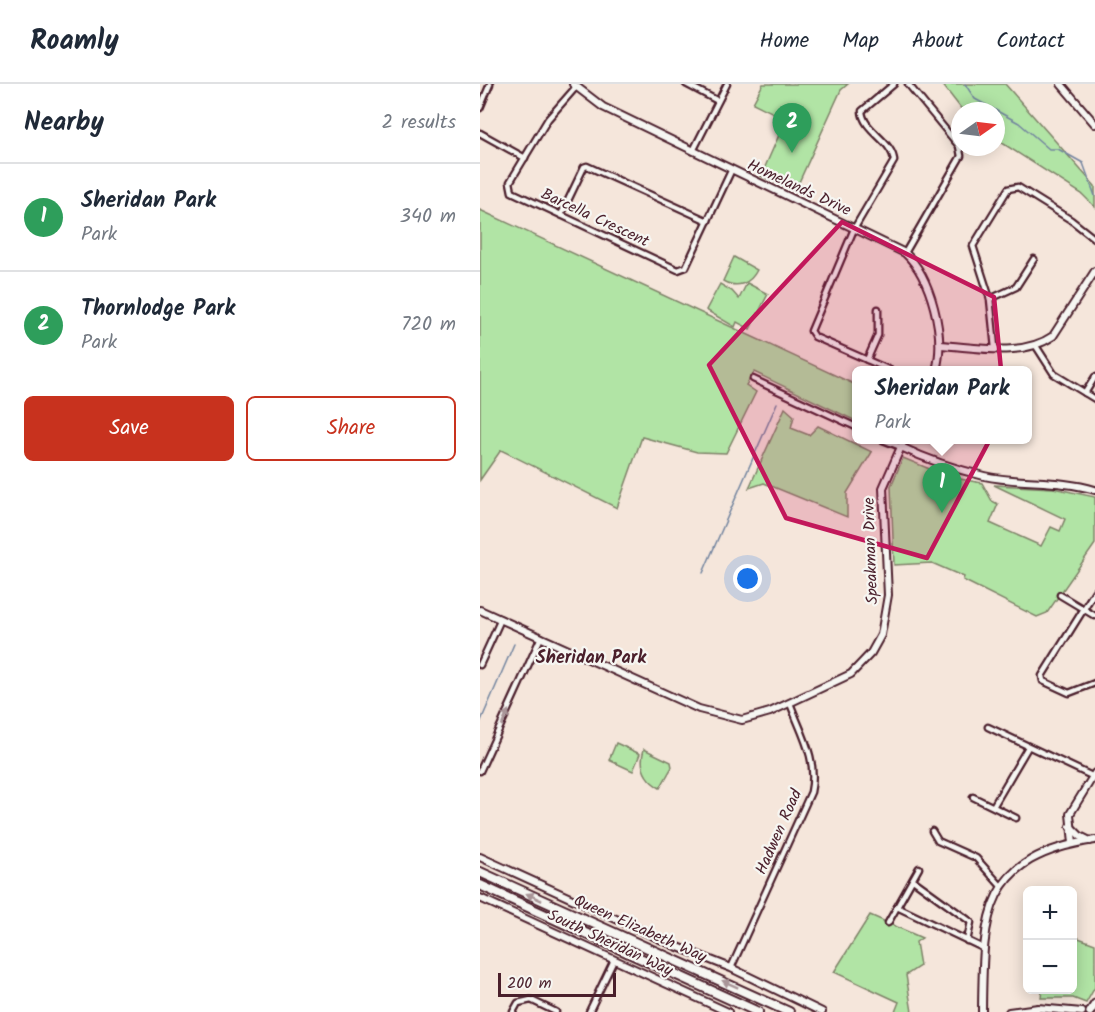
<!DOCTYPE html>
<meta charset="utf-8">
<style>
:root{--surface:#fff;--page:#f2f2f3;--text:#1f2937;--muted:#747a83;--line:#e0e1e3;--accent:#c8321e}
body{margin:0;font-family:Kalam,sans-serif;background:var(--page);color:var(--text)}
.controls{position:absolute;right:18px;bottom:18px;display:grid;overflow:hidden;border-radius:9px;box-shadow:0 3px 15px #0003}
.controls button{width:54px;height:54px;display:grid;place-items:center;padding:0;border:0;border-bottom:2px solid var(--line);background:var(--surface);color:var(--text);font:30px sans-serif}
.compass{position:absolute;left:471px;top:18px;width:54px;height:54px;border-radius:50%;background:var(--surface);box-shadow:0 3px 15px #0003;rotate:76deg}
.scale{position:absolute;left:18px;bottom:15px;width:118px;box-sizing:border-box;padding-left:6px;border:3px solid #4a1f2b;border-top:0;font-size:16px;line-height:21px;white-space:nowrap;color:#4a1f2b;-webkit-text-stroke:4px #f6f6f2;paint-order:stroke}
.you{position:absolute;left:268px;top:495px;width:21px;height:21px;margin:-15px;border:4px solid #fff;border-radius:50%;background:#1a73e8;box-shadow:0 0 0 9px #1a73e833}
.badge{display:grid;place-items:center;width:39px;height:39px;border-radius:50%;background:var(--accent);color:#fff;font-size:20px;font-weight:700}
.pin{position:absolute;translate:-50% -50px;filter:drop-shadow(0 2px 3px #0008)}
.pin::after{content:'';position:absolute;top:32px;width:21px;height:18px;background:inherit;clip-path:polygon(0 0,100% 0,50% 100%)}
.popup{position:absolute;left:372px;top:282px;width:180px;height:78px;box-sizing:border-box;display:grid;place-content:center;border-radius:9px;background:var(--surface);filter:drop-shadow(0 2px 4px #0005);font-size:20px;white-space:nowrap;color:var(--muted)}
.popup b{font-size:22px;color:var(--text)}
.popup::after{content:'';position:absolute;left:50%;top:100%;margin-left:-12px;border:12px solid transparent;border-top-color:var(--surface)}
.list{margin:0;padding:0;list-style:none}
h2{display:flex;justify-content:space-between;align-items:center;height:78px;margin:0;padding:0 24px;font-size:26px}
h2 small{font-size:20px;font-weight:400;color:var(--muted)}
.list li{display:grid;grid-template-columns:39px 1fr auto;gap:18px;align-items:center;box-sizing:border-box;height:108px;padding:0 24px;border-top:2px solid var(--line)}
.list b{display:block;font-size:22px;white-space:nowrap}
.list p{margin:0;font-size:20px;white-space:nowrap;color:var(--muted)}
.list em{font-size:20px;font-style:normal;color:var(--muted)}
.actions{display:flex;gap:12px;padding:18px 24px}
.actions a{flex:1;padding:14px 0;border:2px solid var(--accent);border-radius:9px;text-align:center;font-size:21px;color:var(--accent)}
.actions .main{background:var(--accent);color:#fff}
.map{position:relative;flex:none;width:615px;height:928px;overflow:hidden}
header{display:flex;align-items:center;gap:36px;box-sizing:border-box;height:84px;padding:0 30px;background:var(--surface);border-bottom:2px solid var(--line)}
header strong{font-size:28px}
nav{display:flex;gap:33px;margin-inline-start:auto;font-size:21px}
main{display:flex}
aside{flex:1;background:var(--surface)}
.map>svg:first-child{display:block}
</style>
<header>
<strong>Roamly</strong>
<nav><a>Home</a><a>Map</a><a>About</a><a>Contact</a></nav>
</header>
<main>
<aside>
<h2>Nearby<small>2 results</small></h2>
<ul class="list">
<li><span class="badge" style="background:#2e9e5b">1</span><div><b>Sheridan Park</b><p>Park</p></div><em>340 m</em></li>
<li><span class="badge" style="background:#2e9e5b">2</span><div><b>Thornlodge Park</b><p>Park</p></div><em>720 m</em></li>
</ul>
<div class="actions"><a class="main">Save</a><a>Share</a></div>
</aside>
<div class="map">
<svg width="615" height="928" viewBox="0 0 615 928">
<rect width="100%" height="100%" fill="#f5e6db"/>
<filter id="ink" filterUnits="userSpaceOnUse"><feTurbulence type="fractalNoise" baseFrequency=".0167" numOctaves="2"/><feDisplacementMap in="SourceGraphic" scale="12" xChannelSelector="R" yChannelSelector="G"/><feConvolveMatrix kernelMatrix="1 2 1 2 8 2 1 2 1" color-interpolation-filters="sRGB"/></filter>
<g filter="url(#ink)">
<!-- green -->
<g fill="#b1e4a5" stroke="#7e8268" stroke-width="1.5">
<path d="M283,0H368L361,6L315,107L281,92L306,35L273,19Z"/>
<path d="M462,0H525L615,102V123L602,110L516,55V27H483Z"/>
<path d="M0,126L376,301V337L274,288L266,301L276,308L246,369L217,368L162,353L137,424L21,366L0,396Z"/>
<path d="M254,173L277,186C270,200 257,205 243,197Z"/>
<path d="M267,199L288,210L270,245L257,238L255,243L226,226L240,200L252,207L259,215Z"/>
<path d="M305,324L314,332L311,344L329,351L338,342L392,368L367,409V433L284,399L269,404Z"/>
<path d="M423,374L469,393L502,399L512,417L518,420L510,439L561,462L571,443L580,447L585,435L514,401L573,404L615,413V460L567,529L557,533L483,496L484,493L452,479L414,481L411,402Z"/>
<path d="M136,659L160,670L153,687L129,676Z"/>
<path d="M164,665L191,678L192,683L180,704C164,695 159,682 164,665Z"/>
<path d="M390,831L442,854L436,858L440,882L426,891L432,928H415L419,918L354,888Z"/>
<path d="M593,852L615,860V903L606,919L593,914H561L562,906H592Z"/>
</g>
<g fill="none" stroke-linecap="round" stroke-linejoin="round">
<!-- stream -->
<g stroke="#72849f" stroke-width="1.5">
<path d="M485,0L495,15L539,39L569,65H578L603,79L615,112"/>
<path d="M223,489L297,319"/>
<path d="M0,639L34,560"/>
</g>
<!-- street casing -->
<g stroke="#4a1f2b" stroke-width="9">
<g id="street">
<path d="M206,0L238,17"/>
<path d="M96,3L68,35L30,98L32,108L198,186L206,183L251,87"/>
<path d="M0,24L10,0"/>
<path d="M0,49L45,74"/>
<path d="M213,67L247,0"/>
<path d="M81,131L104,83L107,82L228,137"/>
<path d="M425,169L481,72L479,62L428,0"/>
<path d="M510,215L536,203L554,175"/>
<path d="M556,262L574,290L615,315"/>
<path d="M515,264L510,215L493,162L528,105L538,103L591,136L615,155"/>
<path d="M387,276L398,251V225"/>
<path d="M410,286L335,253L331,247L374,145L414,77C413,57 383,47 382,27L414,0"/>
<path d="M273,295L376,343"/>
<path d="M605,309L615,293"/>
<path d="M403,356L421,363"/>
<path d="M615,507L562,592L563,597L589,609L615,599"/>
<path d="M580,511L615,532"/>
<path d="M0,581L21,535"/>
<path d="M508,643L614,693"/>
<path d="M0,687L61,553"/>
<path d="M493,713L536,734"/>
<path d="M514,721L548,663"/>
<path d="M452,747L458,757L496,774L521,802"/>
<path d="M439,784L417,823L503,864"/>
<path d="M433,796L491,838L487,857"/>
<path d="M408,839L417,823"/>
<path d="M251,884L331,708C338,675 321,649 310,619"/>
<path d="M33,928L38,919L51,916L76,928"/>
<path d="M109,928L134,876"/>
</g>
</g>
<!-- secondary casing -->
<g stroke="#4a1f2b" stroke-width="10">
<g id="secondary">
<path d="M93,0L123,23L425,169C451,193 466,252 456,286"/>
<path d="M581,0L615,40"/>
<path d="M460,261C496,263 542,274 573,252L615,187"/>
<path d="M421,363C448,376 475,385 504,392C540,400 579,395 615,406"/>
<path d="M0,526L219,625L262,636L290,628L371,590L391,569L401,551L408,511L403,404L424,356"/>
<path d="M590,742L600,752L610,757"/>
<path d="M593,759L590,730L615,689"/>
<path d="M0,773L193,861L251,884L342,928"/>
<path d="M0,814L248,928"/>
<path d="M502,928C503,831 502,773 615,756"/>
<path d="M529,928L558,924L602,928"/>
</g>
</g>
<!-- primary casing -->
<g stroke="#4a1f2b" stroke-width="11">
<path id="primary" d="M610,928L615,920"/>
</g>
<!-- highway casing -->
<g stroke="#4a1f2b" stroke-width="12">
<g id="highway">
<path d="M0,788L309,928"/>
<path d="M0,801L278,928"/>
</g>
</g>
<!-- street -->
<use href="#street" stroke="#f6f6f2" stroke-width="4.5"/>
<!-- secondary -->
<use href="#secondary" stroke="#f6f6f2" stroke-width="6"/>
<!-- primary -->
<use href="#primary" stroke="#f6f6f2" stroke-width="7"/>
<!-- highway -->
<use href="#highway" stroke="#f6f6f2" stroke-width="8"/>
</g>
<!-- one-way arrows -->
<defs><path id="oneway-solid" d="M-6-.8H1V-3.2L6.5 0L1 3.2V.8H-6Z" transform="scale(1.5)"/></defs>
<g fill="#a99598">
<use href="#oneway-solid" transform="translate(25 634) rotate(-67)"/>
<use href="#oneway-solid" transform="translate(54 813) rotate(-155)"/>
<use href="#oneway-solid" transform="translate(250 900) rotate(-156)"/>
</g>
</g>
<!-- marked area -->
<path fill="#c2185b" fill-opacity="0.2" stroke="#c2185b" stroke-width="4.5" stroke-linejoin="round" d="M362,138L514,213L525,327L447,474L306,434L229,281Z"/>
<g text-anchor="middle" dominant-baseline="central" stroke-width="4.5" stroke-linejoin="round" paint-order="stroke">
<!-- street labels -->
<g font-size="16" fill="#4a1f2b" stroke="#f6f6f2">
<text transform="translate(319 104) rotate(25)">Homelands Drive</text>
<text transform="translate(115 134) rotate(25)">Barcella Crescent</text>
<text transform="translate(391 467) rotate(-92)">Speakman Drive</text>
<text transform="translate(299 748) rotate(-66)">Hadwen Road</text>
<text transform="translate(160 845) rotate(24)">Queen Elizabeth Way</text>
<text transform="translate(130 859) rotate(25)">South Sheridan Way</text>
</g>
<!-- neighbourhood labels -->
<g font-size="18" font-weight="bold" fill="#4a1f2b" stroke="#f6f6f2">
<text x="111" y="574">Sheridan Park</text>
</g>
</g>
</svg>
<div class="controls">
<button>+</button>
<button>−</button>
</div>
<svg class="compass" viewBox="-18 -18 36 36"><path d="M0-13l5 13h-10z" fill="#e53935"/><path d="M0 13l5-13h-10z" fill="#747a83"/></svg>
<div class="scale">200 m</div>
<div class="you"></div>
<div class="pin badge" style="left:462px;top:429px;background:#2e9e5b">1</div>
<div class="popup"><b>Sheridan Park</b>Park</div>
<div class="pin badge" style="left:312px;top:69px;background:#2e9e5b">2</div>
</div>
</main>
